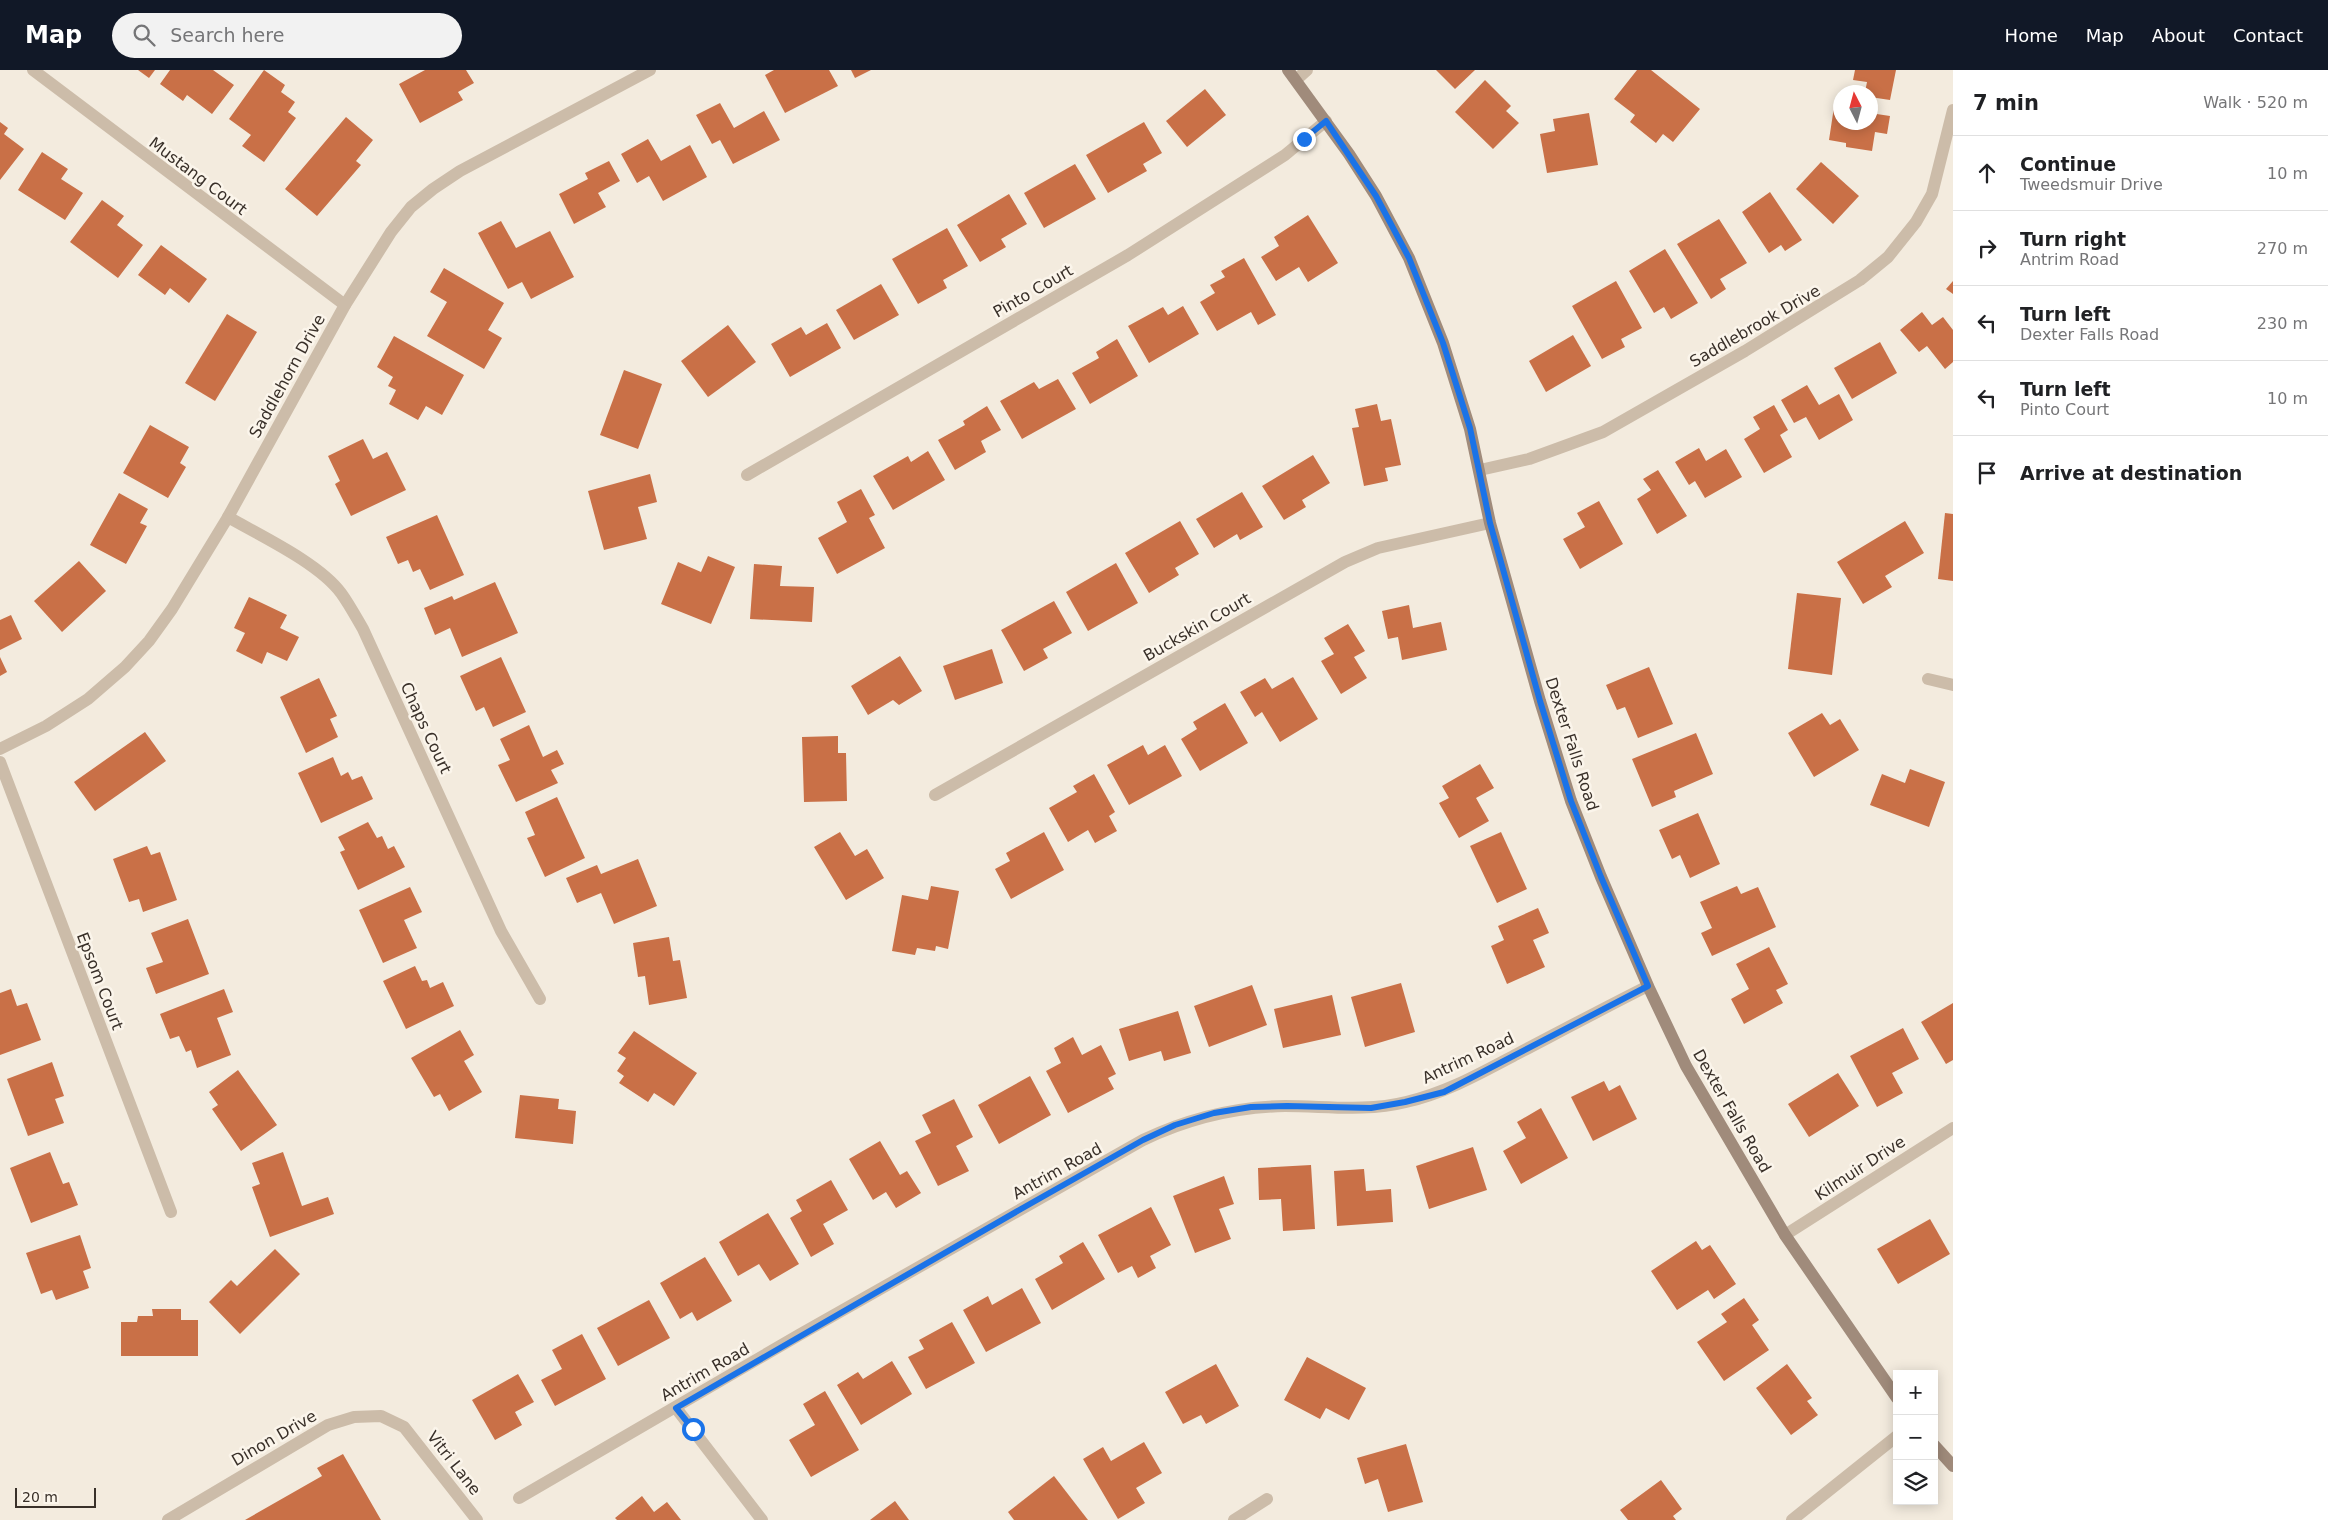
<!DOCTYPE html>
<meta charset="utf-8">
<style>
:root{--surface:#fff;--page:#f2f2f2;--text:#202124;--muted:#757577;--line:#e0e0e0;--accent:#111827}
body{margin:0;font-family:"DejaVu Sans",sans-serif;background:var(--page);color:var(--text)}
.controls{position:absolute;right:15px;bottom:15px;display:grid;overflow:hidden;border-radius:0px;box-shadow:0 2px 12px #0003}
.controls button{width:45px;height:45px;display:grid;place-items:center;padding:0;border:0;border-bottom:1px solid var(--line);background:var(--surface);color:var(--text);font:25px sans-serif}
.compass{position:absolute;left:1833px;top:15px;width:45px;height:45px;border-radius:50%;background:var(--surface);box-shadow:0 2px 12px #0003;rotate:354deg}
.scale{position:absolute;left:15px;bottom:12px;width:81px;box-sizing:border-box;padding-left:5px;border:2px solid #393029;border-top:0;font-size:14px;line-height:18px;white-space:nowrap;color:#393029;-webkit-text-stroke:4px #fbf5eb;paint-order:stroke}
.stop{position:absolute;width:15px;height:15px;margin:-11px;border:4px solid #1a73e8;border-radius:50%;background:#fff}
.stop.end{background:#1a73e8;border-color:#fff;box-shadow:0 1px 5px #0008}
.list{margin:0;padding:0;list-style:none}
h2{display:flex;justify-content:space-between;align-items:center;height:65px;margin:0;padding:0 20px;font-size:21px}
h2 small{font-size:16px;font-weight:400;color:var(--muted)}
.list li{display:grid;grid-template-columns:32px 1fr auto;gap:15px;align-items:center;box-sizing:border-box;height:75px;padding:0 20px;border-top:1px solid var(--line)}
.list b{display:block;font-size:19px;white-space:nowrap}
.list p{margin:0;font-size:16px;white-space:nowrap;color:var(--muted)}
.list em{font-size:16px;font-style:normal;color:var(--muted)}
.icon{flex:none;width:28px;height:28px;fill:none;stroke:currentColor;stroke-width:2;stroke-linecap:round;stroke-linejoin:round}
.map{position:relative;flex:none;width:1953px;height:1450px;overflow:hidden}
header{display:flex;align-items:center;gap:30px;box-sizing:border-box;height:70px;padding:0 25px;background:var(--accent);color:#fff}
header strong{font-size:24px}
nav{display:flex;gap:28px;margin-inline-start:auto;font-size:18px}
.search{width:350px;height:45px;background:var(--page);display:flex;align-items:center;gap:12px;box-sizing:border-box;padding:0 18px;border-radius:28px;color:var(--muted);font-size:19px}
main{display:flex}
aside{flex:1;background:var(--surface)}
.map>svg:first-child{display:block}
</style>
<header>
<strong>Map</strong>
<div class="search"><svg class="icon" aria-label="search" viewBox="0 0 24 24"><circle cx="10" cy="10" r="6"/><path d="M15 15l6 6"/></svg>Search here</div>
<nav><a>Home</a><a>Map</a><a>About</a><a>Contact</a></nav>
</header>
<main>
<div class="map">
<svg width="1953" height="1450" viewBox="0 0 1953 1450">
<rect width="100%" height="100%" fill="#f3ebde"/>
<!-- building -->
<g fill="#c97047">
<path d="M138,0H155L149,8Z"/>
<path d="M170,0H213L234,15L212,44L187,25L183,31L160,14Z"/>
<path d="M264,0L285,15L281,22L295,32L288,42L296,48L264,92L242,76L251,65L229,49Z"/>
<path d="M425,0H466L474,13L458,22L463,30L420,53L399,14Z"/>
<path d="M774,0H829L838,16L785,43L765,5Z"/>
<path d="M851,0H871L855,8Z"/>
<path d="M1436,0H1475L1455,19Z"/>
<path d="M1637,0H1651L1700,39L1673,72L1663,64L1656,73L1630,52L1635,45L1614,29Z"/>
<path d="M1855,0H1896L1890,30L1870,27V22H1865L1867,12L1853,10Z"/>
<path d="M1485,10L1511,36L1506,41L1519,53L1493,79L1455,42Z"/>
<path d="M1205,19L1226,45L1187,77L1166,51Z"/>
<path d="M720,33L734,58L764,41L780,70L733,94L720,70L712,74L696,45Z"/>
<path d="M1834,37L1840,38V52H1870V43L1890,46L1887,64L1875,62L1872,81L1846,77V73L1829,70Z"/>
<path d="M1589,43L1598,95L1547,103L1540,64L1555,61L1553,49Z"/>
<path d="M346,47L373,70L356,91L361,95L317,146L285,119Z"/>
<path d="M0,52L8,58L4,64L24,79L0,110Z"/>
<path d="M1144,52L1162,83L1143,94L1147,101L1108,123L1086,85Z"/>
<path d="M648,69L661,91L690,75L707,107L663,131L649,106L637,113L621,84Z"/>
<path d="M42,82L68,99L61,109L83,123L65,150L18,120Z"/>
<path d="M609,91L620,111L598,123L606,137L574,154L559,124L588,109L585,103Z"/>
<path d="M1821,92L1859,126L1833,154L1796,119Z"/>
<path d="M1075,94L1096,129L1044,158L1024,123Z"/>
<path d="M1770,122L1802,170L1785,181L1781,175L1769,183L1742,142Z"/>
<path d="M1009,124L1027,154L1001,169L1006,177L980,192L957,155Z"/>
<path d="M102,130L124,146L117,155L143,175L118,208L70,172Z"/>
<path d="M1308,145L1338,193L1308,212L1299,197L1276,211L1261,187L1279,176L1274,167Z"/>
<path d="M1719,149L1747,193L1720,209L1726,219L1711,229L1677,174Z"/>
<path d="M501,151L516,178L550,161L574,207L531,229L522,212L508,219L478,163Z"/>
<path d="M947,158L968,196L943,210L947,218L918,234L892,189Z"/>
<path d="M161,175L207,209L189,233L170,218L165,225L138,205Z"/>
<path d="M1665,179L1698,233L1671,249L1664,237L1654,243L1629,201Z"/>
<path d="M1244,188L1276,245L1258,255L1251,242L1217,261L1200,232L1215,223L1210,215L1225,207L1221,201Z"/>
<path d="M444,198L504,233L488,260L502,268L484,299L427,266L447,232L430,222Z"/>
<path d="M1616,211L1642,258L1621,269L1625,277L1602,289L1572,236Z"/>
<path d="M1953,211V224L1946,219Z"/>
<path d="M881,214L899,245L854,270L836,240Z"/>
<path d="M1183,236L1199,264L1149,293L1128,256L1163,237L1168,245Z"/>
<path d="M1922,242L1932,255L1943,247L1953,260V292L1945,299L1927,276L1919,282L1900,260Z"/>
<path d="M227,244L257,262L215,331L185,313Z"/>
<path d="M827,253L841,278L790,307L771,274L801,257L806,265Z"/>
<path d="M728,255L756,292L708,327L681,291Z"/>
<path d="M1573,265L1591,296L1546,322L1529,291Z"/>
<path d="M394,266L464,305L442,345L426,336L418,350L389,334L396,320L388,316L393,307L377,297Z"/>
<path d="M1117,269L1138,306L1090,334L1072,303L1099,288L1096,282Z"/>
<path d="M1880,272L1897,303L1852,329L1834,298Z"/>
<path d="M624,300L662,314L638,379L600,365Z"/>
<path d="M1058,309L1076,339L1022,369L1000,331L1034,312L1039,319Z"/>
<path d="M1807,315L1819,335L1839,324L1853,350L1819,370L1806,347L1794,353L1781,330Z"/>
<path d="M1377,334L1381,351L1391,349L1401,395L1385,398L1388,411L1364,416L1352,358L1359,357L1355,339Z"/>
<path d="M1774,335L1788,360L1780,365L1792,387L1764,403L1744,369L1760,359L1753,347Z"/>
<path d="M987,336L1001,360L981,371L986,382L955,400L938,370L965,355L963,351Z"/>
<path d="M150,355L189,377L180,393L186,397L168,428L123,403Z"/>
<path d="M363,369L373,389L387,382L406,420L351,446L335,414L340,411L328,386Z"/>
<path d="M1699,378L1706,391L1726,379L1742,407L1705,428L1695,411L1689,415L1675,392Z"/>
<path d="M928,381L945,410L893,440L873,406L908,386L911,392Z"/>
<path d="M1313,385L1330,413L1302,430L1306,437L1284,450L1262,416Z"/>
<path d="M1658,400L1687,446L1657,464L1637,429L1651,420L1643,409Z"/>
<path d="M650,404L657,432L638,437L647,469L604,480L588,421Z"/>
<path d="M861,419L875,445L869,448L885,478L837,504L818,468L847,452L837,432Z"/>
<path d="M1242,422L1263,457L1240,470L1237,464L1214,478L1196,449Z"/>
<path d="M119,423L148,439L140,453L147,456L126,494L90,475Z"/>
<path d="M1599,431L1623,474L1580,499L1563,469L1585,457L1577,443Z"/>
<path d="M1945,443L1953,444V511L1938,509Z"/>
<path d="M437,445L464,505L430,520L420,499L413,502L408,490L398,494L386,467Z"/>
<path d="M1180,451L1199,484L1175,498L1179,505L1149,523L1125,483Z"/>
<path d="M1905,451L1924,483L1885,506L1892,517L1863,534L1837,492Z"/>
<path d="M708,486L735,497L711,554L661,534L678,492L701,502Z"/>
<path d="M79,491L106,521L62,562L34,531Z"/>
<path d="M1116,493L1138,533L1088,561L1066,522Z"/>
<path d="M754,494L782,496L780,516L814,517L812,552L750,549Z"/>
<path d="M495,512L518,563L462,587L450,558L435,565L424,538L452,526L454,530Z"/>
<path d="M1797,523L1841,528L1832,605L1788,599Z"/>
<path d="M249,527L287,545L280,558L299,567L287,591L267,582L262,594L236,581L245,563L234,558Z"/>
<path d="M1054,531L1072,563L1043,579L1048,588L1024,601L1001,560Z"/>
<path d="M1409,535L1413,558L1441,552L1447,580L1402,590L1398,567L1388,569L1382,541Z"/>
<path d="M11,545L22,569L0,580V550Z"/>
<path d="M1348,554L1365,581L1354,587L1367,608L1341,624L1321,591L1334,584L1324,568Z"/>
<path d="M992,579L1003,613L955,630L943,596Z"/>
<path d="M900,586L922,621L899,635L893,630L868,645L851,616Z"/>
<path d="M0,587L7,602L0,606Z"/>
<path d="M501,587L526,642L493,657L484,637L476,641L460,606Z"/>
<path d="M1649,597L1673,654L1638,668L1625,637L1617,640L1606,615Z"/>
<path d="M1293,607L1318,649L1280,672L1262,642L1255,647L1240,622L1265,608L1272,619Z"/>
<path d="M319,608L337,646L330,649L338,667L306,683L280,627Z"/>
<path d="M1225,633L1248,673L1200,701L1181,669L1197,659L1193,652Z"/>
<path d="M1822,643L1830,655L1840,649L1859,680L1814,707L1788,663Z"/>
<path d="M529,655L543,687L557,680L564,694L551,700L558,713L516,732L498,695L510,690L500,669Z"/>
<path d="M145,662L166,691L95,741L74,712Z"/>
<path d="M1696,663L1713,704L1674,721L1676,727L1652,737L1632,689Z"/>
<path d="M838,666V683H846L847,731L804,732L802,667Z"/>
<path d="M1143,675L1148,685L1165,675L1182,706L1129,735L1107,695Z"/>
<path d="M333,687L341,706L348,702L352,710L362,706L373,729L321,753L298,703Z"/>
<path d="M1480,694L1494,718L1476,728L1489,751L1459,768L1439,733L1449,728L1442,716Z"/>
<path d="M1910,699L1945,712L1929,757L1870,735L1882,704L1905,713Z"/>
<path d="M1094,704L1115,742L1109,746L1117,761L1095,773L1088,760L1068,772L1049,738L1077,722L1073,716Z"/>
<path d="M557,727L585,788L545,807L527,768L535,765L525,742Z"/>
<path d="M1698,743L1720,794L1690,808L1680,785L1672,789L1659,760Z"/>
<path d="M368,752L377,768L382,766L388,779L394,776L405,797L358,820L340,782L345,780L338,767Z"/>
<path d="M840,762L855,786L867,779L884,808L846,830L814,777Z"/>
<path d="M1044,762L1064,800L1011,829L995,799L1010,791L1006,783Z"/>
<path d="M1501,762L1527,819L1497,833L1470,776Z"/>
<path d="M147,776L151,785L160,782L177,830L143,842L139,829L129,832L113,789Z"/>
<path d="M638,789L657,836L614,854L601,823L577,833L566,808L597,795L601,804Z"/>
<path d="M931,816L959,821L948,879L936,876L935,881L917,878L915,885L892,881L902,825L928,830Z"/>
<path d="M1737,816L1741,824L1758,817L1776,857L1712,886L1701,863L1712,858L1700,832Z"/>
<path d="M410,817L422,842L404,850L417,878L383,893L359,840Z"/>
<path d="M1538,838L1549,863L1533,870L1545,897L1507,914L1491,876L1504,870L1498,856Z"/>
<path d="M188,849L209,904L156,924L146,898L163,892L151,863Z"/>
<path d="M669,867L673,891L680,890L687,928L649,935L645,906L638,907L633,873Z"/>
<path d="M1769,877L1788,914L1776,920L1783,933L1744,954L1731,929L1749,919L1736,894Z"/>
<path d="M415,896L422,911L427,910L430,918L443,912L454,936L406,959L383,911Z"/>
<path d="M1401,913L1415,962L1365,977L1351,927Z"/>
<path d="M1252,915L1267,955L1209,977L1194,936Z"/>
<path d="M11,919L17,936L27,933L41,970L0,985V923Z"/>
<path d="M224,919L233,942L217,948L231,985L197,998L191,980L186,982L179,966L170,969L160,944Z"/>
<path d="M1332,925L1341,965L1283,978L1274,939Z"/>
<path d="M1953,933V990L1946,994L1921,952Z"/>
<path d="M1178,941L1191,983L1164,991L1161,981L1129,991L1119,959Z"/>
<path d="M1903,958L1919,989L1892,1003L1903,1023L1877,1037L1850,986Z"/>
<path d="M460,960L474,985L464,991L482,1022L449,1041L440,1024L434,1027L411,988Z"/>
<path d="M634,961L697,1003L674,1036L654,1023L648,1032L619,1013L624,1006L617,1001L626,988L618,983Z"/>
<path d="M1073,967L1082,985L1101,975L1116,1004L1108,1008L1114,1019L1068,1043L1046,1001L1061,993L1054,978Z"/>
<path d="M52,992L64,1026L55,1029L64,1053L28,1066L7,1009Z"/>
<path d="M238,1000L277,1055L241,1081L212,1039L218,1035L209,1022Z"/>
<path d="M1838,1003L1859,1036L1809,1067L1788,1034Z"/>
<path d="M1030,1006L1051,1045L999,1074L978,1035Z"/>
<path d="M1604,1011L1609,1021L1620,1015L1637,1049L1593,1071L1571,1027Z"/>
<path d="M520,1025L559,1029L558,1039L576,1041L573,1074L515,1068Z"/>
<path d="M954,1029L973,1067L956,1076L969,1101L938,1116L915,1071L931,1063L922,1045Z"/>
<path d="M1541,1038L1568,1088L1521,1114L1503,1081L1526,1068L1517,1052Z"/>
<path d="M880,1071L900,1105L907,1101L921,1123L896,1138L886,1122L873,1130L849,1089Z"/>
<path d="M1473,1077L1487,1120L1429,1139L1416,1096Z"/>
<path d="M50,1082L63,1114L69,1112L78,1135L31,1153L10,1098Z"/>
<path d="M283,1082L302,1136L328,1127L334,1144L270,1167L252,1117L260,1114L252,1093Z"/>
<path d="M1311,1095L1315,1159L1283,1161L1281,1129L1259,1130L1258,1098Z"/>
<path d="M1364,1099L1366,1121L1391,1119L1393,1152L1337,1156L1334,1101Z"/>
<path d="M1224,1106L1234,1134L1219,1139L1231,1169L1195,1183L1173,1126Z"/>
<path d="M831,1110L848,1140L823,1154L834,1174L811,1187L790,1148L802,1141L796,1130Z"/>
<path d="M1151,1137L1171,1175L1150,1186L1156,1198L1138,1208L1132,1196L1118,1203L1098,1165Z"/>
<path d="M768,1143L799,1194L770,1211L759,1194L738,1206L719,1172Z"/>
<path d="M1930,1149L1950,1184L1898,1214L1877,1179Z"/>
<path d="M80,1165L91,1198L83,1201L89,1218L56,1230L52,1220L41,1224L26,1183Z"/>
<path d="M1696,1171L1702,1180L1710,1175L1736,1214L1714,1229L1708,1220L1677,1240L1651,1201Z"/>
<path d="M1083,1172L1105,1209L1052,1240L1035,1209L1063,1193L1059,1186Z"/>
<path d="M275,1179L300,1204L240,1264L209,1232L231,1210L237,1216Z"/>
<path d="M705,1187L732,1231L697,1251L692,1242L680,1249L660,1213Z"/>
<path d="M1022,1218L1041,1253L986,1282L963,1240L988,1226L992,1235Z"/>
<path d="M1744,1228L1759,1250L1752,1255L1769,1280L1724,1311L1697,1272L1727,1252L1721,1244Z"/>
<path d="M649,1230L670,1268L618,1296L597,1258Z"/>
<path d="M152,1239H181V1250H198V1286H121V1252H137L138,1246H153Z"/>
<path d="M952,1252L975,1293L926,1319L908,1287L924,1279L919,1270Z"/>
<path d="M582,1264L606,1309L555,1336L541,1310L562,1299L552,1280Z"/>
<path d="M1307,1287L1366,1318L1349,1350L1326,1338L1320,1349L1284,1330Z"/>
<path d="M892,1291L912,1324L861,1355L837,1315L858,1302L863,1309Z"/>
<path d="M1216,1294L1239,1336L1206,1354L1201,1345L1183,1354L1165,1322Z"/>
<path d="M1787,1294L1812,1328L1807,1331L1818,1345L1791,1365L1756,1318Z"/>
<path d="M518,1304L534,1332L515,1342L522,1355L495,1370L472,1330Z"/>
<path d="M825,1321L859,1380L811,1407L789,1370L815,1355L803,1334Z"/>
<path d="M1144,1372L1162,1403L1136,1418L1145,1433L1118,1449L1083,1389L1103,1377L1111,1391Z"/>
<path d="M1406,1374L1423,1432L1388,1442L1378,1409L1365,1414L1357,1388Z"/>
<path d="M343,1384L381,1450H245L322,1406L317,1398Z"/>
<path d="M1054,1406L1088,1450H1014L1008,1442Z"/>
<path d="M1661,1410L1682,1439L1673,1446L1676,1450H1628L1620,1440Z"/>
<path d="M642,1426L654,1442L667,1432L681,1450H617L615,1448Z"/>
<path d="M895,1431L909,1450H870Z"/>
</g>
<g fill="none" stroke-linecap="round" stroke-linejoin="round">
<!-- street -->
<g stroke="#ccbca9" stroke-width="12">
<path d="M33,0L345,235"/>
<path d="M1297,9L1307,0"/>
<path d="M1480,400L1529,389L1603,362L1745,281L1860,210L1888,187L1916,152L1932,124L1953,40"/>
<path d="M747,405L1128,185L1285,85L1326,51"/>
<path d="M228,447C261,466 319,493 341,523C349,534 356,547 363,559L501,861L540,929"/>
<path d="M1928,609L1953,615"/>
<path d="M0,679L46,656L88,629L125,597L149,571L172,539L228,447L345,235L391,162L411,137L433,119L460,101L650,0"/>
<path d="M0,692L171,1142"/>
<path d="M935,725L1345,492L1378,478L1490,453"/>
<path d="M1785,1165L1953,1058"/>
<path d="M676,1338L762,1450"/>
<path d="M519,1428L799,1265L1143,1070C1189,1048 1234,1037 1285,1036C1326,1036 1366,1042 1406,1032C1446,1023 1481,1003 1517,984C1561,961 1604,938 1648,916"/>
<path d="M168,1450L328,1355L354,1347L381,1346L404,1357L477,1450"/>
<path d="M1234,1450L1267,1429"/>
<path d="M1792,1450L1897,1366"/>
</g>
<!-- secondary -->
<g stroke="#a08b7b" stroke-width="12">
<path d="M1288,0L1349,84L1376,126L1409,188L1443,273L1470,359L1490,453L1540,631L1571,731L1601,807L1648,916L1686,996L1785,1165L1897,1328"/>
<path d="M1934,1375L1953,1396"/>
</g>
</g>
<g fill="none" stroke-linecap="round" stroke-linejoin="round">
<!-- route -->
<path stroke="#1a73e8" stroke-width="6" d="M693,1359L676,1338L1021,1139L1143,1070L1175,1055L1214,1043L1251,1037L1287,1036L1371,1038L1405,1032L1444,1022L1648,916L1601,807L1571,731L1540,631L1490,453L1470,358L1443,273L1409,188L1376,126L1326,51L1304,69"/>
</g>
<g text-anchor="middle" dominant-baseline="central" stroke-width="5" stroke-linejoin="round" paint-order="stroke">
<!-- street labels -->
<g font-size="16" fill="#393029" stroke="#fbf5eb">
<text transform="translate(198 106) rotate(37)">Mustang Court</text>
<text transform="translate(1033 221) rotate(-30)">Pinto Court</text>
<text transform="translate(1755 256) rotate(-30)">Saddlebrook Drive</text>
<text transform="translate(287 306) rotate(-61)">Saddlehorn Drive</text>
<text transform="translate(1197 557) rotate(-30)">Buckskin Court</text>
<text transform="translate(426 658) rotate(65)">Chaps Court</text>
<text transform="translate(1572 674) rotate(72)">Dexter Falls Road</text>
<text transform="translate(100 911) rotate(69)">Epsom Court</text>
<text transform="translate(1468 988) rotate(-25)">Antrim Road</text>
<text transform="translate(1732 1041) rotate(60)">Dexter Falls Road</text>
<text transform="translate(1860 1098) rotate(-33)">Kilmuir Drive</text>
<text transform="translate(1057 1101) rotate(-29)">Antrim Road</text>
<text transform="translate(705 1302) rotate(-30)">Antrim Road</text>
<text transform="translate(274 1368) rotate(-30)">Dinon Drive</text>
<text transform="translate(454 1393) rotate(52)">Vitri Lane</text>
</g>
</g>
</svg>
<div class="controls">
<button>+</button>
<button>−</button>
<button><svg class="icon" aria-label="layers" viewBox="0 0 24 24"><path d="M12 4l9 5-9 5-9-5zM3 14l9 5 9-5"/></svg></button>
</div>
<svg class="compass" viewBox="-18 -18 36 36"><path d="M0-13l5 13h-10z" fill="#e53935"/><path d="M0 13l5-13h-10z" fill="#757577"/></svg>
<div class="scale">20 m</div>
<div class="stop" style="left:693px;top:1359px"></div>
<div class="stop end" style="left:1304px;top:69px"></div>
</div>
<aside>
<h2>7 min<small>Walk · 520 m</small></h2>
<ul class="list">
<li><svg class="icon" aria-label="ahead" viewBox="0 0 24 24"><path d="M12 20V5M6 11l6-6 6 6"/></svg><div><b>Continue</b><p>Tweedsmuir Drive</p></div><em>10 m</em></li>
<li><svg class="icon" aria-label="right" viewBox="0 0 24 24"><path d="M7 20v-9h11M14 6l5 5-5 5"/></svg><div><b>Turn right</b><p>Antrim Road</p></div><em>270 m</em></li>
<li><svg class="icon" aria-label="left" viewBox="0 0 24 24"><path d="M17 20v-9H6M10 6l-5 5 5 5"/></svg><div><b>Turn left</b><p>Dexter Falls Road</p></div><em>230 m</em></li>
<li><svg class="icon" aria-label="left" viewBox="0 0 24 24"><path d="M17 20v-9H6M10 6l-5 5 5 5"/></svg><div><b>Turn left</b><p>Pinto Court</p></div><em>10 m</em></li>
<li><svg class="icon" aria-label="arrive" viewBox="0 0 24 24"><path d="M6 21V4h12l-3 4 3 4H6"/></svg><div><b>Arrive at destination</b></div></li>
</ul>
</aside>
</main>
